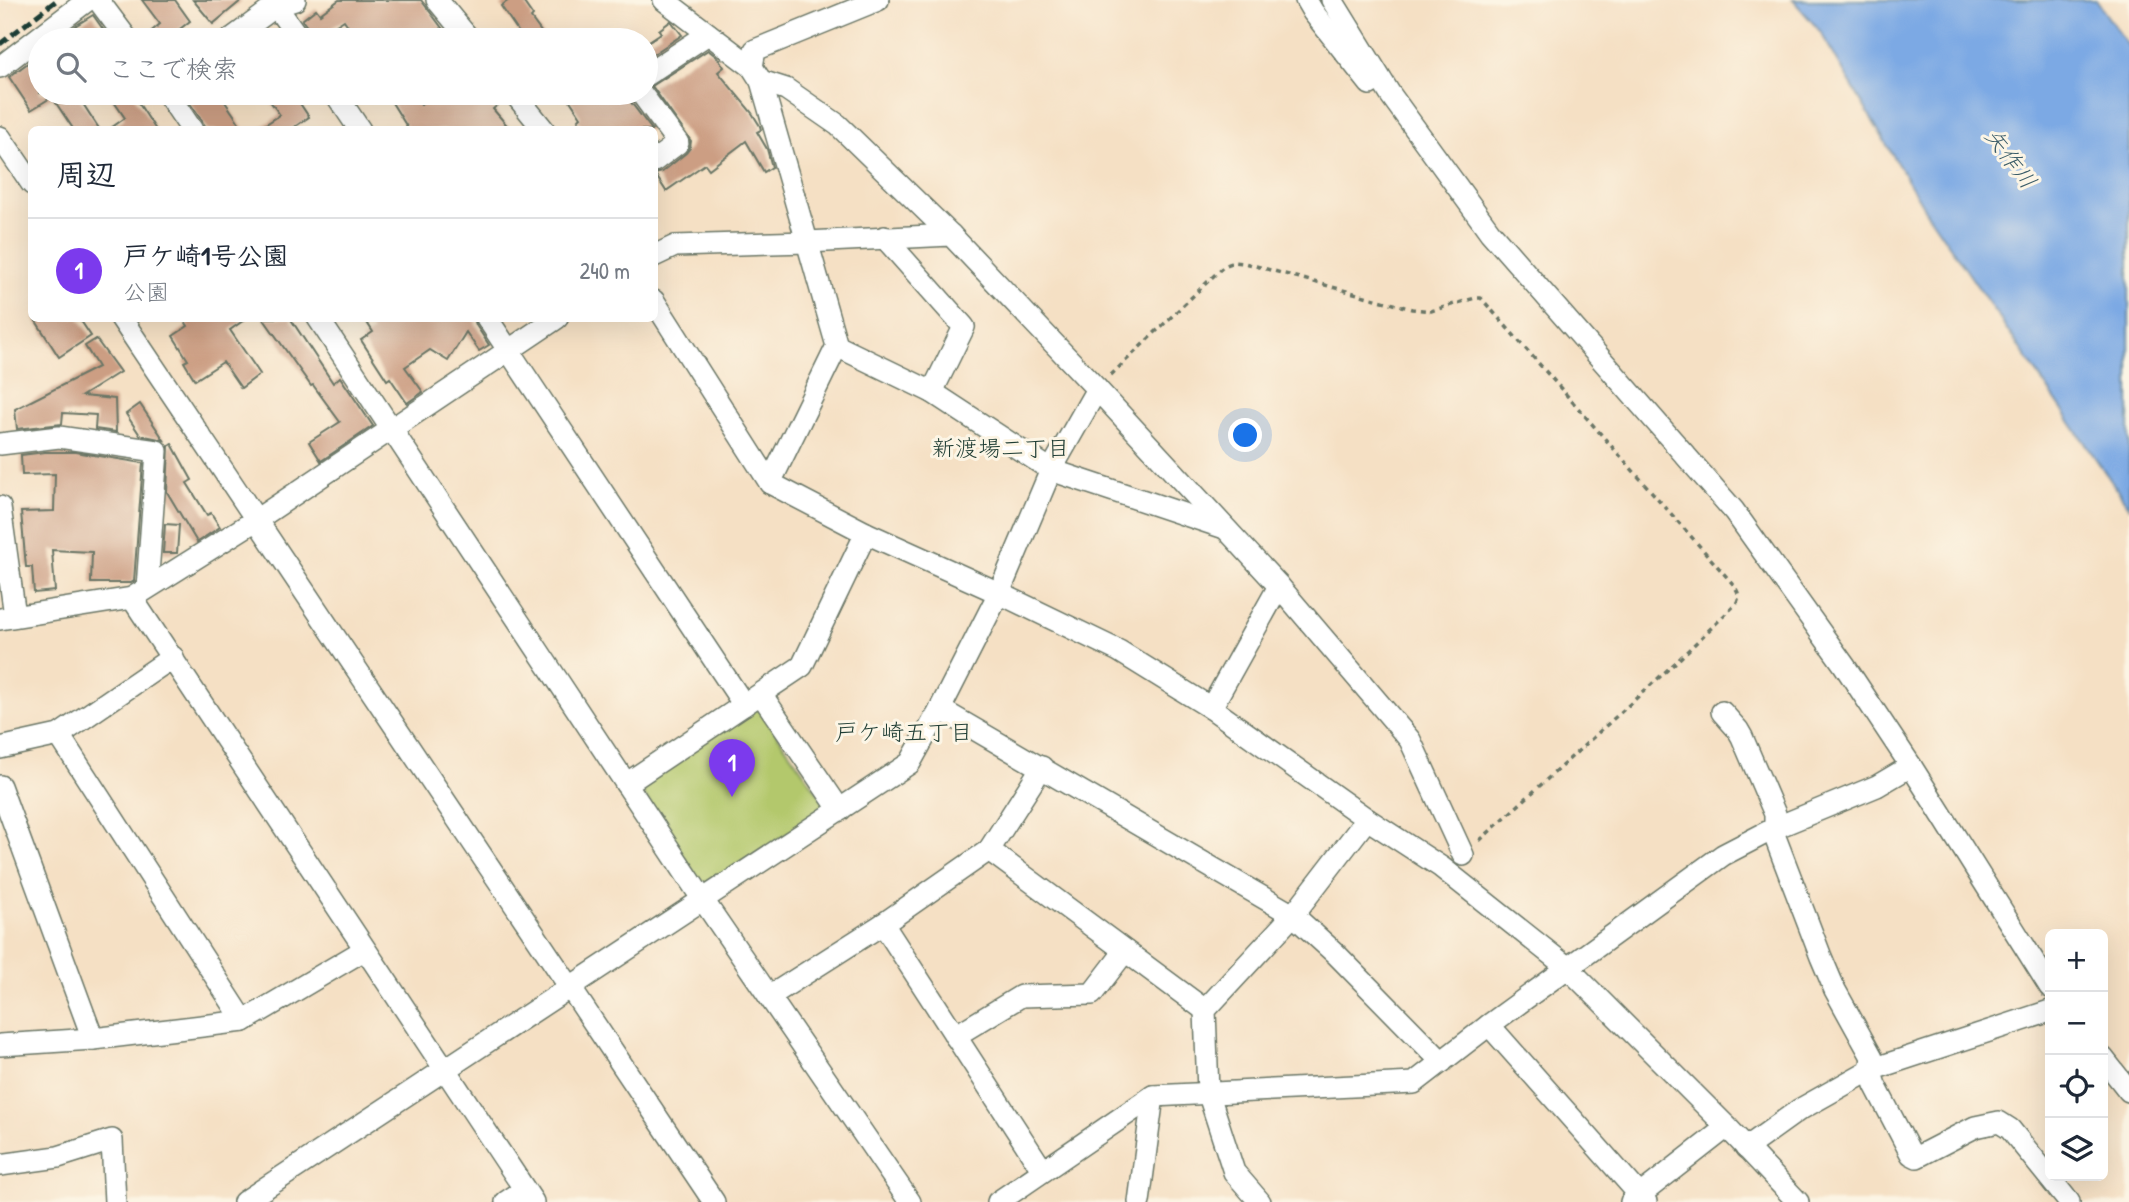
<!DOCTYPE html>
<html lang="ja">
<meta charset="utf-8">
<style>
:root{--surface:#fff;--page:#f2f2f3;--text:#1f2937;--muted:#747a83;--line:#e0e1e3;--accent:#7c3aed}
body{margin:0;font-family:"Patrick Hand","Klee One",sans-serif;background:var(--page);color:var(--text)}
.controls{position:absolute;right:21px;bottom:21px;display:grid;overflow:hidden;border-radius:10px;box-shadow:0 7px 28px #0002}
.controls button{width:63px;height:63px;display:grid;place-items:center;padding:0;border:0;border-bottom:2px solid var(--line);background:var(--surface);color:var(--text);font:35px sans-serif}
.you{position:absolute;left:1246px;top:436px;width:24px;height:24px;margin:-18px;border:5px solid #fff;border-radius:50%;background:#1a73e8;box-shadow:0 0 0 10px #1a73e833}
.badge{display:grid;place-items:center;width:46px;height:46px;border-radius:50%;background:var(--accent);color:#fff;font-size:23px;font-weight:700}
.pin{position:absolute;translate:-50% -58px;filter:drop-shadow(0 2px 4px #0008)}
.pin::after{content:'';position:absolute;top:37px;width:24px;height:21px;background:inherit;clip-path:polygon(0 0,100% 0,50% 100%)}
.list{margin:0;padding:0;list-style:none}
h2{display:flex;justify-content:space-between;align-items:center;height:91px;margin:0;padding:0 28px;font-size:30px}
h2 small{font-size:23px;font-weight:400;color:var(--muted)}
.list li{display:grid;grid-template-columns:46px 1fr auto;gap:21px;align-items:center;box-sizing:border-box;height:105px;padding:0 28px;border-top:2px solid var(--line)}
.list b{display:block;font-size:26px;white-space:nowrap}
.list p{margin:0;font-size:23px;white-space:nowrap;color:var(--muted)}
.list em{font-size:23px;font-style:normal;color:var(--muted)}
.icon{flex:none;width:38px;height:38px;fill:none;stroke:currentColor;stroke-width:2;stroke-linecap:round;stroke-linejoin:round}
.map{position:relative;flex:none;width:2129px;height:1202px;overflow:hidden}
.search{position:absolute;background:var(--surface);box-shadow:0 7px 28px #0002;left:28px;top:28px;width:630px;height:77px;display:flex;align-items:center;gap:18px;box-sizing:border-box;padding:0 24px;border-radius:38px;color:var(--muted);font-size:26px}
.panel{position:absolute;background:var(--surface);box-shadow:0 7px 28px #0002;left:28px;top:126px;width:630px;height:196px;border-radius:10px}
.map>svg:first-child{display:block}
</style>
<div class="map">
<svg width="2129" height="1202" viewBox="0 0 2129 1202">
<rect width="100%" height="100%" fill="#fcf5e5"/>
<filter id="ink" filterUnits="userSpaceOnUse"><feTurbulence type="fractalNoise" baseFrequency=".0143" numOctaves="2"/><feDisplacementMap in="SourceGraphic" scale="14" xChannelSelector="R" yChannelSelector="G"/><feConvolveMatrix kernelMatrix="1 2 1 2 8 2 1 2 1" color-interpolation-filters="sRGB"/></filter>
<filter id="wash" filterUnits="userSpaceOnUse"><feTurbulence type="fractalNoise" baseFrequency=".00686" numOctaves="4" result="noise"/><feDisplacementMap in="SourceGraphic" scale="28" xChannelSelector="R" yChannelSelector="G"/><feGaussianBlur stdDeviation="1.57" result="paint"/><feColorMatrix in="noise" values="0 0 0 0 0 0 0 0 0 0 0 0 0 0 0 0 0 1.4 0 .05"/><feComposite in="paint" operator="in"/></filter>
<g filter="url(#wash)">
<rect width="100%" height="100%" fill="#f5e0c4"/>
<!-- green -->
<path fill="#b3c86c" stroke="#698250" stroke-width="2" d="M757,706L828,807L705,889L638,786Z"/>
<!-- water -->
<path fill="#7ba9e4" stroke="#4d738c" stroke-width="2" d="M1793,0H2096L2129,47V507L1925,210L1820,31Z"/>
<g id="blocks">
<!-- building -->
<g fill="#cc9e83">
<path d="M142,0H175L190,21L166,40H141L160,24Z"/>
<path d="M193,0H242L213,24Z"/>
<path d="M339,0H421L445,32L435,40H358L344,20L313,40L311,32L302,20L316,9L320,14Z"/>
<path d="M509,0H522L533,16L531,18L547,40H524L501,6Z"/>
<path d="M93,15L107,35L99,40H85L75,26Z"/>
<path d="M671,21L682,35L646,59V43L661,33L659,30Z"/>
<path d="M708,50L717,57L724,67L718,72L752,113L760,126L761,130L757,132L767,149L772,167L764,172L746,141L709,169L705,164L666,191L655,174L662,172L686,153L690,148L691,141L652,86Z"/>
<path d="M40,54V93H76L100,130H74L52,97L31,110L9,77Z"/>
<path d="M108,93H132L156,130H108L125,118Z"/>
<path d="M183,93H219L244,130H208Z"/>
<path d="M282,93H293L309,117L290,130H257L280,115L270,101Z"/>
<path d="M386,93H413L421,104L435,93H501L503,100L493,109L511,130H409Z"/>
<path d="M565,93H628L630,101L652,130H585L578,120L581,117Z"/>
<path d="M34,318H79L91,336L59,357Z"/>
<path d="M183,318H247L230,330L260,374L241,388L223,362L195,380L184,362L188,360L173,336L188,326Z"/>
<path d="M263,318H290L333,383L340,377L373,426L321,461L309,442L340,422L313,385L311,386Z"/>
<path d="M364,318H474L476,325L489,345L479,351L466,332L448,361L430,350L405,367L423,392L407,403L390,378L387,380L361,340L373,332Z"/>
<path d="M96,339L120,372L82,396L115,399L116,432L95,429L96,415L63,413L62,424L17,429L15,409L98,367L85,346Z"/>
<path d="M140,404L164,440L140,435L126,414Z"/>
<path d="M172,444L192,480L187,483L207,515L211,513L220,527L197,542L167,492L169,446Z"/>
<path d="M45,452H75L143,463L134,581L131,583H91L92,552L52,550L55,591L34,593L32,567H26L21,512L54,511L55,474L22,475L21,455Z"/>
<path d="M165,524L179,525L177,553H163Z"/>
</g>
</g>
</g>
<g filter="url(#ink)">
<use href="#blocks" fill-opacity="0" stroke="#6a7666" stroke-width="2"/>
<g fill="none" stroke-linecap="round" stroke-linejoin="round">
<!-- minor casing -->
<g stroke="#6a7666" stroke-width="24">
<g id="minor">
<path d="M98,0L128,40"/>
<path d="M437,0L470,40"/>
<path d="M664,0L752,67L761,81L837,346L770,483"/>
<path d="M1306,0L1313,12L1370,84"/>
<path d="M1332,0L1390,94L1490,232L1734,511L1844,665L1911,766L2050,987"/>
<path d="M276,6L300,40"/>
<path d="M230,40L276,6L295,0"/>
<path d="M0,67L88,0"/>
<path d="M752,67L755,50L878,0"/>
<path d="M646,75L708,34"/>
<path d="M761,81L786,89L838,125L951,235"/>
<path d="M167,93L192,130"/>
<path d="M335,93L360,130"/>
<path d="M514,93L544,130"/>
<path d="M641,93L678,143L654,161"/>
<path d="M0,137L32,184"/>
<path d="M884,237L964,327L932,392"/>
<path d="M654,256L675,246L807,242L951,235L1097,389L1279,586L1211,708"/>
<path d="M654,301L770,483L866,533L999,593L1119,651L1211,708L1367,819L1441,867L1567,967L1727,1127L1798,1202"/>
<path d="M121,318L714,1202"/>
<path d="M318,318L703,900L910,1202"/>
<path d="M487,318L744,705"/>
<path d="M837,346L932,392L1051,470L1222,527"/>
<path d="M0,444L59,437L157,451L147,588"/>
<path d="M0,507L15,616"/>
<path d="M1279,586L1410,740L1463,855"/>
<path d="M132,598L533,1202"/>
<path d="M0,619L132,598L256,520L557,318"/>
<path d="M761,694L840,810"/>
<path d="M940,709L1293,915L1336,954L1442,1062"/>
<path d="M1722,712L1738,730L1742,737L1775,814V837L1821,957L1835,990L1872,1057L1870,1070L1875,1085L1911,1154L1917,1157L1975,1127L1999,1122L2010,1129L2069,1202"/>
<path d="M59,735L244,1021"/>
<path d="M0,748L59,735L173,657"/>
<path d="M626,784L802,666L866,533"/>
<path d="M0,786L93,1039"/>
<path d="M989,850L1205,1010"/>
<path d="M883,924L1043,1171"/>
<path d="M770,996L883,924L989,850L1042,767"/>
<path d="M1489,1025L1646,1202"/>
<path d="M955,1036L1021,996L1092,994L1125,951"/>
<path d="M0,1045L93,1039L244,1021L364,950"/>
<path d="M2103,1058L2129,1091"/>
<path d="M1746,1148L1799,1110L1870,1070L2050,1011"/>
<path d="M0,1165L58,1157L112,1140L115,1202"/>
<path d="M244,1202L910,763L940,709L999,593L1051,470L1097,389"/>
<path d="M506,1202L524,1190"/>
<path d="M998,1202L1153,1096L1414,1083L1489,1025L1723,855L1775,828L1877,786L1911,766"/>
<path d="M1139,1202L1153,1096"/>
<path d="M1260,1202L1234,1172L1208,1092L1205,1010L1293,915L1367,819"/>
<path d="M1631,1202L1727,1127"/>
</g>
</g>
<!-- path -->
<path stroke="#6a7666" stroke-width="3.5" stroke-dasharray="5 5" stroke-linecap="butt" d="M1111,375L1224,266L1234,262L1245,263L1412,309L1431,311L1475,298H1481L1733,584C1738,592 1741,595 1736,604L1675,663L1478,842"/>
<!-- minor -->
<use href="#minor" stroke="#fff" stroke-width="21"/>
<!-- rail -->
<path stroke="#1f3d34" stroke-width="5" stroke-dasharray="10 5" stroke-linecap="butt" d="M0,44L57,0"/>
</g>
</g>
<g text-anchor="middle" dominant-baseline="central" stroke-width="6" stroke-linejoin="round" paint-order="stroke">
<!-- water labels -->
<g font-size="23" font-style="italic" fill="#3b5d69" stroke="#fcf5e5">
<text transform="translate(2011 158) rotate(53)">矢作川</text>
</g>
<!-- neighbourhood labels -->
<g font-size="23" fill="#1f3d34" stroke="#fcf5e5">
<text x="1001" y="447">新渡場二丁目</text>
<text x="904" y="731">戸ケ崎五丁目</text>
</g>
</g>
</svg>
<div class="controls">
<button>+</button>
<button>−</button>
<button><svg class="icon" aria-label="locate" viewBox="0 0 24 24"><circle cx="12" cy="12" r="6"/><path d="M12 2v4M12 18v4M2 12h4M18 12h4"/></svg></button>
<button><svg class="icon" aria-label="layers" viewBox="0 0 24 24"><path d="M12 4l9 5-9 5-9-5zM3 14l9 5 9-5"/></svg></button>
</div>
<div class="you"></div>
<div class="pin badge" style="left:732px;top:797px">1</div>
<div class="search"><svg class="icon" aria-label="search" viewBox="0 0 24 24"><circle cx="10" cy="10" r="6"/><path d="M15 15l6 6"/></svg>ここで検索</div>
<section class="panel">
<h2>周辺<small></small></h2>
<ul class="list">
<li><span class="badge">1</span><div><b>戸ケ崎1号公園</b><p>公園</p></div><em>240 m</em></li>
</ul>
</section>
</div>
